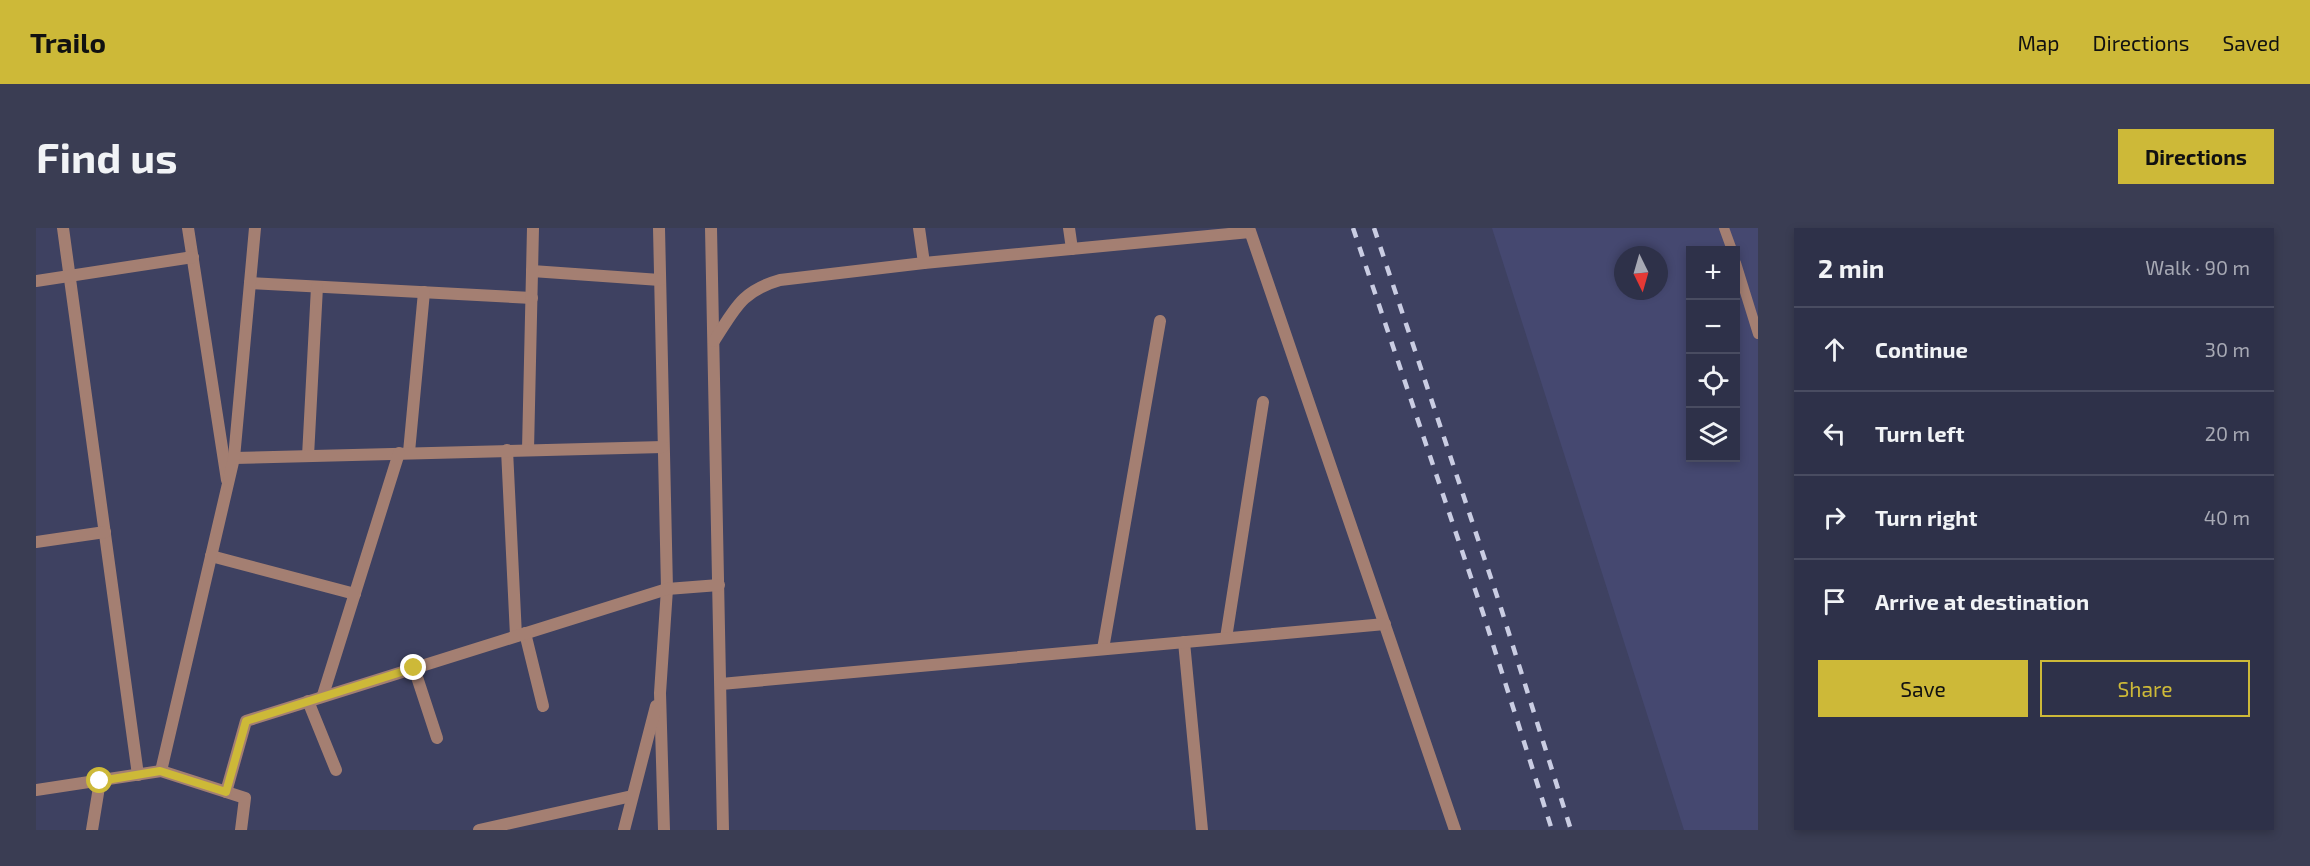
<!DOCTYPE html>
<meta charset="utf-8">
<style>
:root{--surface:#2e3149;--page:#3a3d53;--text:#f1f3f6;--muted:#a7a9b4;--line:#494c61;--accent:#cdb938}
body{margin:0;font-family:"Exo 2",sans-serif;background:var(--page);color:var(--text)}
.controls{position:absolute;right:18px;top:18px;display:grid;overflow:hidden;border-radius:0px;box-shadow:0 3px 9px #0003}
.controls button{width:54px;height:54px;display:grid;place-items:center;padding:0;border:0;border-bottom:2px solid var(--line);background:var(--surface);color:var(--text);font:30px sans-serif}
.compass{position:absolute;left:1578px;top:18px;width:54px;height:54px;border-radius:50%;background:var(--surface);box-shadow:0 3px 9px #0003;rotate:175deg}
.stop{position:absolute;width:18px;height:18px;margin:-14px;border:4px solid #cdb938;border-radius:50%;background:#fff}
.stop.end{background:#cdb938;border-color:#fff;box-shadow:0 2px 6px #0008}
.list{margin:0;padding:0;list-style:none}
h2{display:flex;justify-content:space-between;align-items:center;height:78px;margin:0;padding:0 24px;font-size:26px}
h2 small{font-size:20px;font-weight:400;color:var(--muted)}
.list li{display:grid;grid-template-columns:39px 1fr auto;gap:18px;align-items:center;box-sizing:border-box;height:84px;padding:0 24px;border-top:2px solid var(--line)}
.list b{display:block;font-size:22px;white-space:nowrap}
.list em{font-size:20px;font-style:normal;color:var(--muted)}
.actions{display:flex;gap:12px;padding:18px 24px}
.actions a{flex:1;padding:14px 0;border:2px solid var(--accent);border-radius:0px;text-align:center;font-size:21px;color:var(--accent)}
.actions .main{background:var(--accent);color:#111}
.icon{flex:none;width:33px;height:33px;fill:none;stroke:currentColor;stroke-width:2;stroke-linecap:round;stroke-linejoin:round}
.map{position:relative;flex:none;width:1722px;height:602px;overflow:hidden;border-radius:0px}
header{display:flex;align-items:center;gap:36px;box-sizing:border-box;height:84px;padding:0 30px;background:var(--accent);color:#111}
header strong{font-size:28px}
nav{display:flex;gap:33px;margin-inline-start:auto;font-size:21px}
.intro{display:flex;align-items:center;justify-content:space-between;box-sizing:border-box;height:144px;padding:0 36px}
h1{margin:0;font-size:42px}
.button{padding:15px 27px;border-radius:0px;background:var(--accent);color:#111;font-size:21px;font-weight:700}
main{display:flex;gap:36px;padding:0 36px}
aside{flex:1;background:var(--surface);border-radius:0px;box-shadow:0 3px 9px #0003}
.map>svg:first-child{display:block}
</style>
<header>
<strong>Trailo</strong>
<nav><a>Map</a><a>Directions</a><a>Saved</a></nav>
</header>
<div class="intro"><h1>Find us</h1><a class="button">Directions</a></div>
<main>
<div class="map">
<svg width="1722" height="602" viewBox="0 0 1722 602">
<rect width="100%" height="100%" fill="#3e4161"/>
<!-- built -->
<path fill="#454870" fill-rule="evenodd" d="M1456,0H1722V602H1648ZM1654,22H1700V230H1654ZM1587,27H1623V63H1587Z"/>
<g fill="none" stroke-linecap="round" stroke-linejoin="round">
<!-- lane -->
<g stroke="#a47f72" stroke-width="10">
<path d="M1688,0L1696,22"/>
<path d="M1700,35L1722,106"/>
</g>
<!-- street -->
<g stroke="#a47f72" stroke-width="12">
<path d="M27,0L102,547"/>
<path d="M152,0L191,252"/>
<path d="M623,0L631,361L624,465L628,602"/>
<path d="M675,0L687,602"/>
<path d="M883,0L888,35"/>
<path d="M1033,0L1036,21"/>
<path d="M1213,0L1419,602"/>
<path d="M496,43L624,52"/>
<path d="M0,53L157,29"/>
<path d="M214,55L496,70"/>
<path d="M678,113C699,81 705,63 744,52L888,35L1214,4"/>
<path d="M471,222L480,408"/>
<path d="M492,222L497,0"/>
<path d="M373,224L388,64"/>
<path d="M272,228L281,59"/>
<path d="M198,230L627,219"/>
<path d="M0,314L69,304"/>
<path d="M175,328L319,366"/>
<path d="M489,405L507,478"/>
<path d="M1190,410L1227,174"/>
<path d="M1148,414L1166,602"/>
<path d="M1067,421L1124,93"/>
<path d="M378,440L401,510"/>
<path d="M685,456L1349,396"/>
<path d="M287,467L363,225"/>
<path d="M272,473L300,542"/>
<path d="M125,543L198,230L219,0"/>
<path d="M0,562L125,543L209,570L205,602"/>
<path d="M190,564L210,493L631,361L683,357"/>
<path d="M56,602L64,553"/>
<path d="M443,602L596,568"/>
<path d="M588,602L620,478"/>
</g>
<!-- rail -->
<g stroke="#cacde3" stroke-width="4.5" stroke-dasharray="10 10" stroke-linecap="butt">
<path d="M1317,0L1447,385L1516,602"/>
<path d="M1338,0L1464,377L1535,602"/>
</g>
</g>
<g fill="none" stroke-linecap="round" stroke-linejoin="round">
<!-- route -->
<path stroke="#cdb938" stroke-width="8" d="M64,553L124,543L190,564L210,493L378,440"/>
</g>
</svg>
<div class="controls">
<button>+</button>
<button>−</button>
<button><svg class="icon" aria-label="locate" viewBox="0 0 24 24"><circle cx="12" cy="12" r="6"/><path d="M12 2v4M12 18v4M2 12h4M18 12h4"/></svg></button>
<button><svg class="icon" aria-label="layers" viewBox="0 0 24 24"><path d="M12 4l9 5-9 5-9-5zM3 14l9 5 9-5"/></svg></button>
</div>
<svg class="compass" viewBox="-18 -18 36 36"><path d="M0-13l5 13h-10z" fill="#e53935"/><path d="M0 13l5-13h-10z" fill="#a7a9b4"/></svg>
<div class="stop" style="left:64px;top:553px"></div>
<div class="stop end" style="left:378px;top:440px"></div>
</div>
<aside>
<h2>2 min<small>Walk · 90 m</small></h2>
<ul class="list">
<li><svg class="icon" aria-label="ahead" viewBox="0 0 24 24"><path d="M12 20V5M6 11l6-6 6 6"/></svg><div><b>Continue</b></div><em>30 m</em></li>
<li><svg class="icon" aria-label="left" viewBox="0 0 24 24"><path d="M17 20v-9H6M10 6l-5 5 5 5"/></svg><div><b>Turn left</b></div><em>20 m</em></li>
<li><svg class="icon" aria-label="right" viewBox="0 0 24 24"><path d="M7 20v-9h11M14 6l5 5-5 5"/></svg><div><b>Turn right</b></div><em>40 m</em></li>
<li><svg class="icon" aria-label="arrive" viewBox="0 0 24 24"><path d="M6 21V4h12l-3 4 3 4H6"/></svg><div><b>Arrive at destination</b></div></li>
</ul>
<div class="actions"><a class="main">Save</a><a>Share</a></div>
</aside>
</main>
